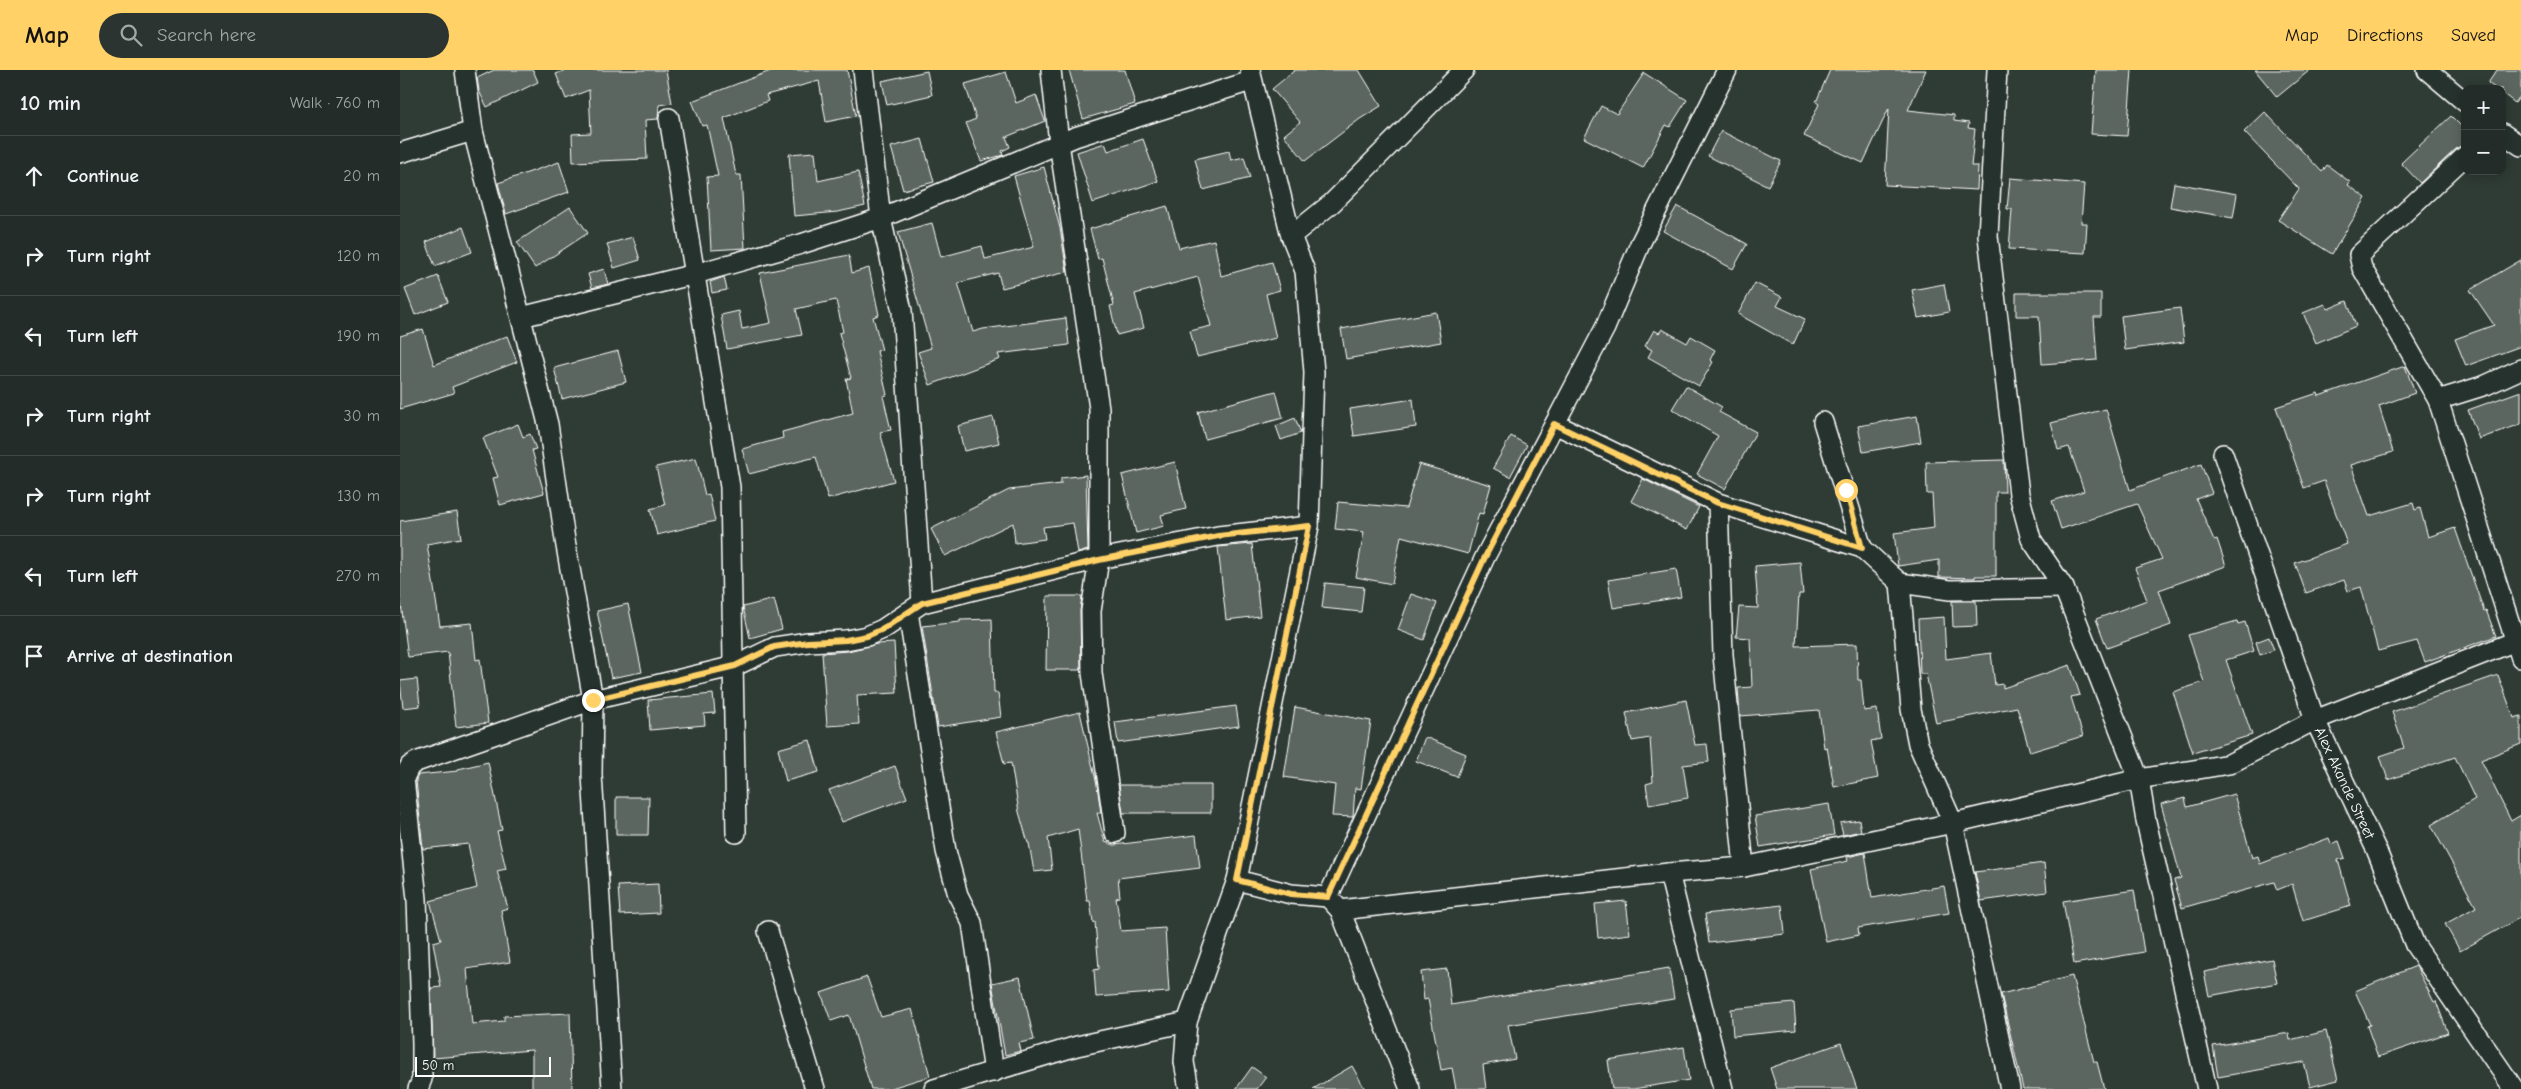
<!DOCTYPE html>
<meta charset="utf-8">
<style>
:root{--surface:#232c28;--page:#2b3430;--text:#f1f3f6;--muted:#a3a7a8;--line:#404845;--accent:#ffd166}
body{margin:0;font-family:"Comic Neue",sans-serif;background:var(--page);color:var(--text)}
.controls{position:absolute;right:15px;top:15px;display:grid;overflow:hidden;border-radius:10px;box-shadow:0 2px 12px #0003}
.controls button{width:45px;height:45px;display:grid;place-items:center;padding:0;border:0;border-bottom:1px solid var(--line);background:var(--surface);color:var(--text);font:25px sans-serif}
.scale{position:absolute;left:15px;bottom:12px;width:136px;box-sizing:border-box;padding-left:5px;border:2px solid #fff;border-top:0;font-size:14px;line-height:18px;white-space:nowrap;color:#fff;-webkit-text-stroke:4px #26332d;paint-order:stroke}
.stop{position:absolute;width:15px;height:15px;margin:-11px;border:4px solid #ffd166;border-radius:50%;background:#fff}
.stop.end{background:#ffd166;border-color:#fff;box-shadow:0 1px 5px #0008}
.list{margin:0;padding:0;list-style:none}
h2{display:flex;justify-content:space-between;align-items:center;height:65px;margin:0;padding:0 20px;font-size:21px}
h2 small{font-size:16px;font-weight:400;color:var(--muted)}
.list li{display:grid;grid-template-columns:32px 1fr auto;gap:15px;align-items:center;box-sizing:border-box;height:80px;padding:0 20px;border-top:1px solid var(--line)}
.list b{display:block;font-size:19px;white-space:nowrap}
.list em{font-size:16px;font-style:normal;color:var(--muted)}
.icon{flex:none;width:28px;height:28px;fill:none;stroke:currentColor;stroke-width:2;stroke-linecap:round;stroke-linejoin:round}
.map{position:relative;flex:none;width:2121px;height:1019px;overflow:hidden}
header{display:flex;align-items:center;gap:30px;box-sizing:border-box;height:70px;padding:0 25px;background:var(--accent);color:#111}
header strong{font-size:24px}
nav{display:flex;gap:28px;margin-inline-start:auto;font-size:18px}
.search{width:350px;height:45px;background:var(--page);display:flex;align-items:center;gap:12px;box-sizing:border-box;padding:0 18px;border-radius:28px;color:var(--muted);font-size:19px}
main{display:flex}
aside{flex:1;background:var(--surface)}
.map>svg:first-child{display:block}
</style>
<header>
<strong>Map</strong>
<div class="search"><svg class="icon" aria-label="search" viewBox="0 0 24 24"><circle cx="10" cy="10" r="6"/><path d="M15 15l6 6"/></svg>Search here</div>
<nav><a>Map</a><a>Directions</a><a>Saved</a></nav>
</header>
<main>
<aside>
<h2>10 min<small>Walk · 760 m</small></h2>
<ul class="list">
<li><svg class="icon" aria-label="ahead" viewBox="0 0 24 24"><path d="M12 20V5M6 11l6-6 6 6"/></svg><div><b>Continue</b></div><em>20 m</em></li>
<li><svg class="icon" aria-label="right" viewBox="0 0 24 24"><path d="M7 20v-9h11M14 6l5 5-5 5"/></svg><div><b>Turn right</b></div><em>120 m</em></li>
<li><svg class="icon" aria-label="left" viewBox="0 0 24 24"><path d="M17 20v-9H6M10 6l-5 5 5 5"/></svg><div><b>Turn left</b></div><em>190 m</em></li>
<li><svg class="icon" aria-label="right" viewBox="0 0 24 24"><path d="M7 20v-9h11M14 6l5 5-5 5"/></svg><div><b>Turn right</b></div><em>30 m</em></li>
<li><svg class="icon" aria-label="right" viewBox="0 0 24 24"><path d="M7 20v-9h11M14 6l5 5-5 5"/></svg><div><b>Turn right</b></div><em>130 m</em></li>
<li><svg class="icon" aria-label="left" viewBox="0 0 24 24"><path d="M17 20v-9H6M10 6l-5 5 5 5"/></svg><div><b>Turn left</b></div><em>270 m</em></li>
<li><svg class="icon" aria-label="arrive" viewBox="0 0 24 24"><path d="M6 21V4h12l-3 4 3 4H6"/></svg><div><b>Arrive at destination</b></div></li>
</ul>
</aside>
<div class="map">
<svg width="2121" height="1019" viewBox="0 0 2121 1019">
<rect width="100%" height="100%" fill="#2f3b35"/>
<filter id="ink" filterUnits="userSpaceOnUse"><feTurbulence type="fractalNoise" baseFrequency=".02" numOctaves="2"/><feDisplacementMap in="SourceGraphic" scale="10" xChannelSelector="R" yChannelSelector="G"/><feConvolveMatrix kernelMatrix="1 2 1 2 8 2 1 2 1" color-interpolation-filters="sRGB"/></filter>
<g filter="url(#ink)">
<!-- building -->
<g fill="#5b6661" stroke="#fff">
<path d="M94,0H133L138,12L87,37L79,21L77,8Z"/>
<path d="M166,0H266L272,33L259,35L258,49L245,50L247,89L173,92L172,64L191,63L189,20L166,29L156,4Z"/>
<path d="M373,0H447L456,46L426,52L419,11L366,25L368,31L324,48L336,105H341L345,178L311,180L307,107L318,106L307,55L302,56L292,31Z"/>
<path d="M669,0H725L735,34L683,49Z"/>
<path d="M895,0H959L981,36L960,49L905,91L884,65L900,52L872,19Z"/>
<path d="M1430,0H1526L1508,40L1554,45V51L1569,53L1568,58L1575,59L1571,96H1578L1577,120L1485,115L1489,38L1463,93L1404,66L1419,34L1416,32Z"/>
<path d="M1696,0H1732L1727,66L1691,64Z"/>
<path d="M1855,0H1910L1877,27Z"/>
<path d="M2097,0H2121V25L2115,33L2102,23V19H2096L2088,13Z"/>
<path d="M527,1L532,25L487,35L482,11Z"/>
<path d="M606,2L616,33L636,25L645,51L606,67L610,77L602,81L603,85L581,91L566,53L576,49L565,14Z"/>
<path d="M1244,3L1287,30L1270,57L1266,55L1243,98L1184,68L1201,36L1217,44Z"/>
<path d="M1865,42L1922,102L1927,95L1950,112L1948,115L1966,128L1932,184L1878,150L1899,119L1844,62Z"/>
<path d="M2051,46L2065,60V74L2057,78L2020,113L2001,93Z"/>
<path d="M1321,61L1381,91L1368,116L1308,86Z"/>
<path d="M522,69L534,112L503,120L491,77Z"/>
<path d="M743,69L758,111L693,133L677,82L705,73L708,81Z"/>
<path d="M829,81L831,90L844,87L850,108L803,120L795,89Z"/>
<path d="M415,82L418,111L458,102L465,136L438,142L394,146L389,84Z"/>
<path d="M159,92L169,122L106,144L98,113Z"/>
<path d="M644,97L660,158L667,202L602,218L598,203L558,213L573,262L583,259L666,248L669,275L598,284L600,289L530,315L518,282L531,278L498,162L532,153L541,187L582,176L585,189L634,177L614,106Z"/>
<path d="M1610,108L1684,114L1681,153H1687L1685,183L1609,179L1612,139H1607Z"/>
<path d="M1774,113L1837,124L1833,148L1770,137Z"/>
<path d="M767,136L779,178L814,170L821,206L872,192L880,220L866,224L876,268L797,287L790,261L811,256L798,207L735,224L744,258L717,265L710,236L714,235L702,188L698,189L690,159Z"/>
<path d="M1277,136L1347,174L1333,199L1263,161Z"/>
<path d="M170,137L188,163L135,198L117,172Z"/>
<path d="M63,157L72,182L35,196L26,172Z"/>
<path d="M233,167L240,190L214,198L207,174Z"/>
<path d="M449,185L452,203L469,198L479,245L473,247L482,280L477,281L487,325L483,326L491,360L480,362L494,411L428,429L416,387L349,404L342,379L383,368L382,362L453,343L446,309L451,308L439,263L443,262L436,230L396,239L402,265L327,279L321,245L339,241L342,259L371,253L360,203Z"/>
<path d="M2121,190V276L2066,296L2055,269L2094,255L2070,220Z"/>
<path d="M204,199L208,214L192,218L188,204Z"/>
<path d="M38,206L48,232L15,245L5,219Z"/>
<path d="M324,207L327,220L312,223L310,212Z"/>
<path d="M1355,213L1382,227L1377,236L1405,249L1393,275L1338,244Z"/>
<path d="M1544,214L1549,242L1518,248L1512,220Z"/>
<path d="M1616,223H1701V247H1694L1697,290L1642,294L1639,246H1616Z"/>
<path d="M1947,231L1956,256L1916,273L1903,243L1925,234L1928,239Z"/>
<path d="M1780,238L1784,272L1725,280L1721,246Z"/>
<path d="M1036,242L1041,272L946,289L941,259Z"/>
<path d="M23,259L34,295L107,266L117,292L52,317L54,323L0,339V266Z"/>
<path d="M1262,259L1287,273L1291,266L1315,280L1310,290L1313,292L1299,316L1248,287L1252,280L1245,276L1254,260L1259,263Z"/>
<path d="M218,281L226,312L162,329L154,298Z"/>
<path d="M2005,296L2015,323L1979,336L1993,382L1951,395L1969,446L2013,433L2015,440L2020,438L2028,467L2055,458L2084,541L2086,540L2096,566L2025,592L2017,571L1978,581L1961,517L1948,521L1944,510L1906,523L1895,493L1947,474L1924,411L1904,418L1876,337L1918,323L1919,326Z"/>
<path d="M1286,316L1322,337L1319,342L1356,362L1325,419L1297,404L1318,366L1272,339Z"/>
<path d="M876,321L883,348L805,369L798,342Z"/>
<path d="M2121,321V354L2079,369L2068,340Z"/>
<path d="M1013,329L1016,357L954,366L950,339Z"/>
<path d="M1706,339L1730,420L1801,394L1812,423L1796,429L1814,470L1817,469L1826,496L1759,520L1771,555L1707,578L1696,549L1747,530L1735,498L1762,489L1737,434L1661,459L1652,431L1684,421L1669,377L1658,380L1651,353Z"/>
<path d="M1517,346L1521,372L1463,382L1458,356Z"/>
<path d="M593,347L599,373L564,381L558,356Z"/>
<path d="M895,348L901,363L881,370L876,356Z"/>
<path d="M118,354L123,367L130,364L136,379L132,380L144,423L100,435L93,408L98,407L83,368Z"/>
<path d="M1111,366L1127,375L1110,407L1093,398Z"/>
<path d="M296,388L305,425L309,424L315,451L257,465L250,439L265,435L256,397Z"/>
<path d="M1604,390L1605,422H1596V506H1575V508L1539,507V490L1498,496L1494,463L1534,458L1532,424H1527L1526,392Z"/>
<path d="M775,392L786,439L761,445L764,456L736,463L722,405Z"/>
<path d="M1019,394L1091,415L1083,444L1079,443L1068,484L1001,466L992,514L956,507L964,462L935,459L938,432L1006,438Z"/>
<path d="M686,405L688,480L678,483L673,453L643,457L645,469L615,473L613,453L545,486L531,459L609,420L661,414V408Z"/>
<path d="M1243,409L1299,437L1287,460L1231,431Z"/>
<path d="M57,442L61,468L27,474L40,556L72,553L76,590L80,589L88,653L56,657L48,582L8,587L0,526V451Z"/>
<path d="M852,474L860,546L826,550L818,477Z"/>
<path d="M1400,492L1403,524H1399L1396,576L1457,574L1458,610H1461L1464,641L1477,639L1481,669L1471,671L1478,708L1434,717L1427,677L1424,678L1419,640L1340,646L1338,618L1352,617L1350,568L1336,567L1339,537L1358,538L1355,496Z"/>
<path d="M1276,499L1281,527L1213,538L1208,510Z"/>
<path d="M925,513L964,517L961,542L922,538Z"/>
<path d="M1011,524L1037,533L1024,570L998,560Z"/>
<path d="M647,526H682L680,541L681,600H646Z"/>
<path d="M374,529L382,559L350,568L343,537Z"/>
<path d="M1552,531H1576L1577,556L1553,557Z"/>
<path d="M228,534L242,602L211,608L197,541Z"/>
<path d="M1544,547L1546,589L1591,583L1595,615L1603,614V618L1670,595L1680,625L1671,627L1683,666L1630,682L1617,637L1536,653L1526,604H1520L1518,549Z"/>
<path d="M592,549L594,623H598L601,647L538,657L522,556L560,552V550Z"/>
<path d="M1837,551L1838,554L1845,552L1854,581L1826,590L1852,665L1793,683L1773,622L1804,612L1788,565Z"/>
<path d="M1869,567L1874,580L1860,585L1856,572Z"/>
<path d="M494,573L497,623L457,625L459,654L427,656L422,583L448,581L477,574Z"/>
<path d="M2098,605L2114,648L2121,646V674L2081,690L2111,751L2121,745V847L2060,881L2045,854L2076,837L2031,755L2075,729L2055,687L1988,710L1980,686L2004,678L1992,642Z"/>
<path d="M17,609L20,636L3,638L0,611Z"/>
<path d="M313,624L315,643L304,644L305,655L250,660L248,630Z"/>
<path d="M1286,630L1295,675L1307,674L1309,692L1283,695L1288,728L1249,735L1246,714L1253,712L1250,668L1232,671L1226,643Z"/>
<path d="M836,636L839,656L718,673L715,652Z"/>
<path d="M895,637L971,651L961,719L955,718L953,747L932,746L935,715L884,707Z"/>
<path d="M680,642L697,715L701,743H697L705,772L714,775L796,765L800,798L718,808L720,827L716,828L721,861L765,858L769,922L696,927L694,900L699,899L695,852H693L690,831H687L678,759L648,768L652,800L634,802L629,773H628L619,742L611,693L604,694L596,662Z"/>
<path d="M1025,667L1066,684L1057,707L1016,691Z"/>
<path d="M410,670L419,702L386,711L378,679Z"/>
<path d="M88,692L102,760L97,761L106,799L97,801L108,838L101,840L110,892L67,899L72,954L104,951V946L170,943L172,1019H132V980L33,988L31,918L41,917L33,872L41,870L30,831L77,818L68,774L23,779L16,710L18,705L58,701V699Z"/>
<path d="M495,696L507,728L442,752L429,720Z"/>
<path d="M719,715H811V743H723Z"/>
<path d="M1834,724L1852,788L1858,786L1860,794L1929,768L1931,774L1939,771L1945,788L1938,790L1951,836L1903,851L1892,814L1877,820L1874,812L1782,838L1774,810L1781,808L1761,734L1785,728L1787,737Z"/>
<path d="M216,727H249L248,765H216Z"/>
<path d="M1429,734L1434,765L1360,777L1355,746Z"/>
<path d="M1459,750L1461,761L1443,765L1440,753Z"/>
<path d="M1465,783L1472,828L1544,816L1549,843L1458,858L1459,865L1426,872L1411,799L1448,791L1447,787Z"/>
<path d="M1644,793L1647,822L1581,831L1575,802Z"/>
<path d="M258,814L259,843L220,845L218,816Z"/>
<path d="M1734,820L1744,882L1674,894L1663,831Z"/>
<path d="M1226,831L1230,864L1198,868L1195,834Z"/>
<path d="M1382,835L1385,864L1309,873L1305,844Z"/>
<path d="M1872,889L1877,913L1809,926L1804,902Z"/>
<path d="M2016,896L2034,932L2036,931L2048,963L1978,987L1967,956L1970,955L1955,921Z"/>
<path d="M1269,898L1274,929L1108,955L1115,989L1083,995L1086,1019H1056L1052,998L1041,1000L1028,929L1024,930L1021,902L1047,899L1051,935Z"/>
<path d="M1672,906L1694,992H1697L1704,1019H1623L1601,924Z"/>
<path d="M467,907L481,947L512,939L530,1006L488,1019H471L449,945L431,951L421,923Z"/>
<path d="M620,907L634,970L619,973L621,981L605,985L592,913Z"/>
<path d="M1394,933L1396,960L1333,966L1331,939Z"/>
<path d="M1926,961L1938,1010L1910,1017L1904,992L1818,1007L1813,976L1889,963L1890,970Z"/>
<path d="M1441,973L1457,1019H1377L1370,998Z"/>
<path d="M1284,977L1289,1010L1233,1019H1212L1208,990Z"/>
<path d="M952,996L965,1019H913Z"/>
<path d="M852,997L866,1007L857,1019H836Z"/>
</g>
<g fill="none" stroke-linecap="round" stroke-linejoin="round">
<!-- minor casing -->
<g stroke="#fff" stroke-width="22">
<g id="minor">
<path d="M65,0L73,61L148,354L165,470L193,630L192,705L212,1019"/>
<path d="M463,0L481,148L502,241L522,533"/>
<path d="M651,0L659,73L699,338V489L691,541L692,603L715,763"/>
<path d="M1597,0L1588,166L1619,424L1631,469L1664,518L1739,709L1746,751L1807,1019"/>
<path d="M2027,0L2065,32"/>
<path d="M269,48L330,417L336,763"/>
<path d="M2102,63L2121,76"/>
<path d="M0,83L73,61"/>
<path d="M2065,86L1959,185L1962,198L2038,330L2121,588"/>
<path d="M891,166L932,133L1064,0"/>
<path d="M121,247L295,204L401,174L481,148L675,67L851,11"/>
<path d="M2038,330L2086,315L2121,299"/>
<path d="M1423,352L1462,478"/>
<path d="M1155,354L1318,433L1462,478L1500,513L1550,520L1664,518"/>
<path id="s1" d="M1823,384L1915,650L1976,779L2015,875L2114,1019"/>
<path d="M1318,433L1323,585L1344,797"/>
<path d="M1500,513L1511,639L1518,674L1553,753L1610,1019"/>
<path d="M508,542L546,781L558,825L572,853L594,1002"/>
<path d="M1269,803L1323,1019"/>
<path d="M837,810L891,824L928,827L1085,487L1205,258L1240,174L1327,0"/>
<path d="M928,827L940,840L1269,803L1344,797L1553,753L1739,709L1829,694L1915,650L2121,569"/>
<path d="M940,840L1010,1019"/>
<path d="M368,861L415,1019"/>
<path d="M18,1019L22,1009V973L17,829L4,708L10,696L16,692L193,630L335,596L375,577L408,572L446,570L467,566L483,559L522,533L699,489L818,466L909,456"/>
<path d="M534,1019L677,976L787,952"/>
<path d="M789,1019L784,992L787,952L837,810L909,456L914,302L905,201L891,166L850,0"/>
</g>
</g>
<!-- minor -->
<use href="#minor" stroke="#26332d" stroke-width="19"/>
</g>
</g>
<g fill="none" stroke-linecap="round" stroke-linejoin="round" filter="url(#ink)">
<!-- route -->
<path stroke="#ffd166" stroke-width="6" d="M193,630L335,596L374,577L408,572L446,570L467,566L483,559L522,533L699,490L818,466L909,456L837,810L891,824L928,827L1085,487L1154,354L1318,433L1462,478L1446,420"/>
</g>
<g text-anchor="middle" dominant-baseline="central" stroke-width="5" stroke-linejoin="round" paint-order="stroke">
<!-- street labels -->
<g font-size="15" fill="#fff" stroke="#26332d">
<text stroke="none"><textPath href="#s1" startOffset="351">Alex Akande Street</textPath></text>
</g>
</g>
</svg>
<div class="controls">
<button>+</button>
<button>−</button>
</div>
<div class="scale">50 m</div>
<div class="stop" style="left:1446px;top:420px"></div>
<div class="stop end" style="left:193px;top:630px"></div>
</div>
</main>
